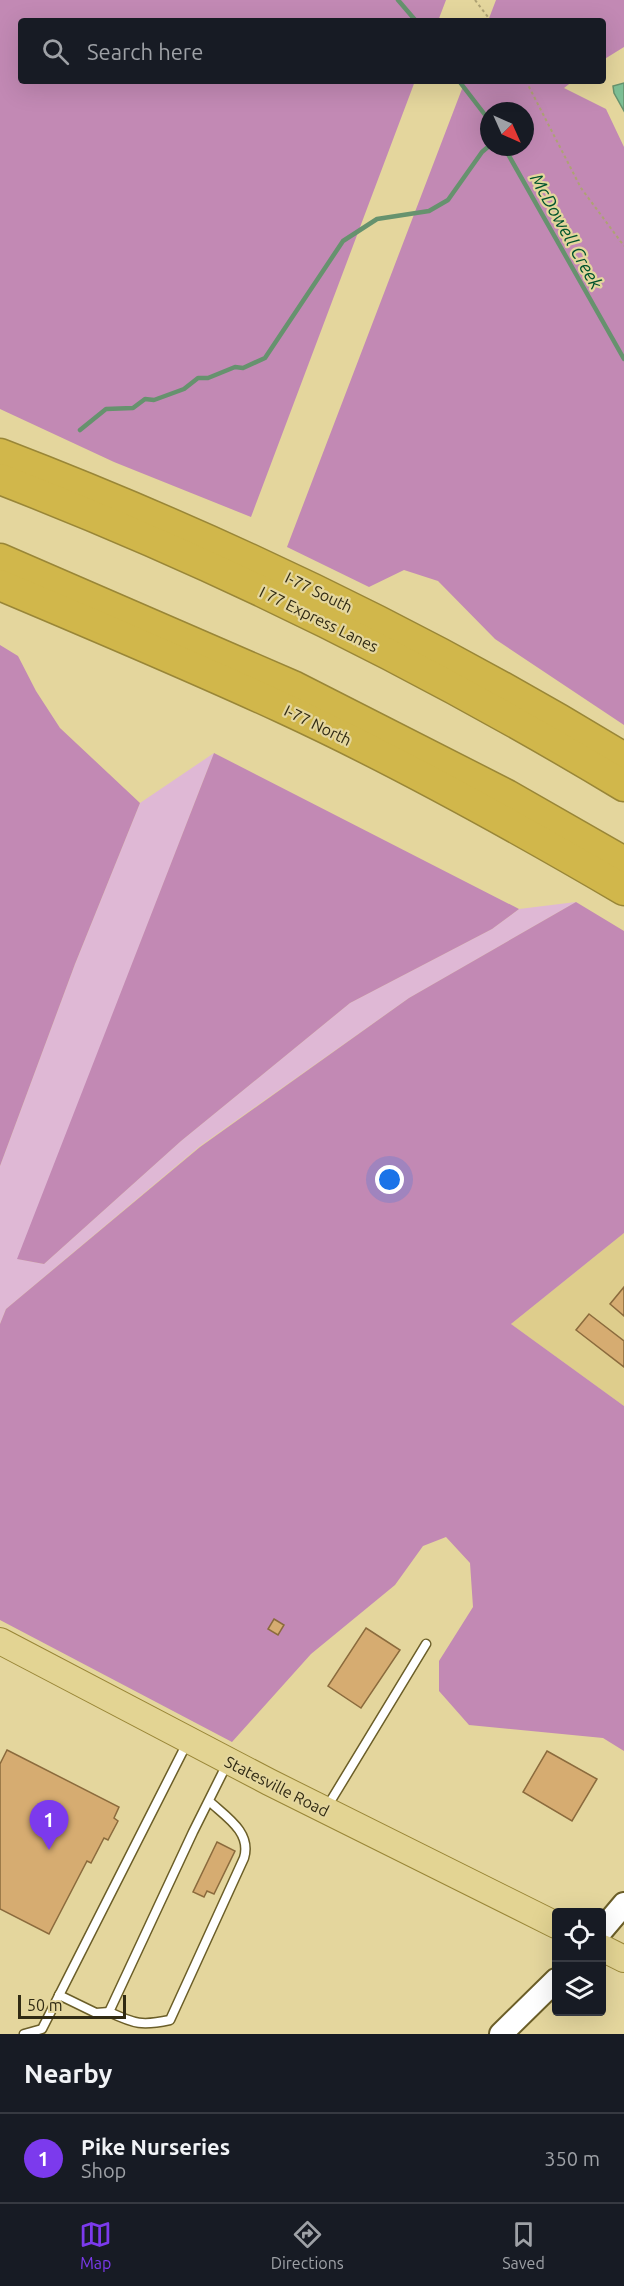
<!DOCTYPE html>
<style>
:root{--surface:#171b24;--page:#242831;--text:#f1f3f6;--muted:#9ea1a6;--line:#363941;--accent:#7c3aed}
body{margin:0;font-family:Ubuntu,sans-serif;background:var(--page);color:var(--text)}
.controls{position:absolute;right:18px;bottom:18px;display:grid;overflow:hidden;border-radius:6px;box-shadow:0 6px 24px #0002}
.controls button{width:54px;height:54px;display:grid;place-items:center;padding:0;border:0;border-bottom:2px solid var(--line);background:var(--surface);color:var(--text);font:30px sans-serif}
.compass{position:absolute;left:480px;top:102px;width:54px;height:54px;border-radius:50%;background:var(--surface);box-shadow:0 6px 24px #0002;rotate:135deg}
.scale{position:absolute;left:18px;bottom:15px;width:108px;box-sizing:border-box;padding-left:6px;border:3px solid #302a13;border-top:0;font-size:16px;line-height:21px;white-space:nowrap;color:#302a13;-webkit-text-stroke:4px #e4d69d;paint-order:stroke}
.you{position:absolute;left:390px;top:1180px;width:21px;height:21px;margin:-15px;border:4px solid #fff;border-radius:50%;background:#1a73e8;box-shadow:0 0 0 9px #1a73e833}
.badge{display:grid;place-items:center;width:39px;height:39px;border-radius:50%;background:var(--accent);color:#fff;font-size:20px;font-weight:700}
.pin{position:absolute;translate:-50% -50px;filter:drop-shadow(0 2px 3px #0008)}
.pin::after{content:'';position:absolute;top:32px;width:21px;height:18px;background:inherit;clip-path:polygon(0 0,100% 0,50% 100%)}
.list{margin:0;padding:0;list-style:none}
h2{display:flex;justify-content:space-between;align-items:center;height:78px;margin:0;padding:0 24px;font-size:26px}
h2 small{font-size:20px;font-weight:400;color:var(--muted)}
.list li{display:grid;grid-template-columns:39px 1fr auto;gap:18px;align-items:center;box-sizing:border-box;height:90px;padding:0 24px;border-top:2px solid var(--line)}
.list b{display:block;font-size:22px;white-space:nowrap}
.list p{margin:0;font-size:20px;white-space:nowrap;color:var(--muted)}
.list em{font-size:20px;font-style:normal;color:var(--muted)}
.icon{flex:none;width:33px;height:33px;fill:none;stroke:currentColor;stroke-width:2;stroke-linecap:round;stroke-linejoin:round}
.map{position:relative;flex:none;width:624px;height:2034px;overflow:hidden}
.search{position:absolute;background:var(--surface);box-shadow:0 6px 24px #0002;left:18px;right:18px;top:18px;height:66px;display:flex;align-items:center;gap:15px;box-sizing:border-box;padding:0 21px;border-radius:6px;color:var(--muted);font-size:22px}
.sheet{height:168px;background:var(--surface)}
nav{display:flex;justify-content:space-around;align-items:center;box-sizing:border-box;height:84px;border-top:2px solid var(--line);background:var(--surface);font-size:16px;color:var(--muted)}
nav a{display:grid;justify-items:center;gap:3px}
nav .on{color:var(--accent)}
.map>svg:first-child{display:block}
</style>
<div class="map">
<svg width="624" height="2034" viewBox="0 0 624 2034">
<rect width="100%" height="100%" fill="#e4d69d"/>
<!-- built -->
<path fill="#decd8c" d="M624,1233V1406L511,1324Z"/>
<!-- green -->
<path fill="#dfb8d5" d="M214,753L18,1259L44,1264L181,1141L350,1003L492,929L519,909L576,902L409,998L200,1146L6,1309L0,1324V1166L75,964L140,803Z"/>
<!-- forest -->
<g fill="#c289b4" fill-rule="evenodd">
<path d="M0,0H446L438,21H21V81H415L251,517L114,462L0,409Z"/>
<path d="M496,0H624V47L603,60V21H488Z"/>
<path d="M465,81H573L564,88L606,109L624,147V725L495,639L438,581L404,570L369,587L287,547ZM489,111H525V147H489Z"/>
<path d="M0,645L18,656L36,691L60,728L140,803L75,964L0,1166Z"/>
<path d="M214,753L519,909L492,929L350,1003L181,1141L44,1264L17,1259Z"/>
<path d="M576,902L624,931V1233L511,1324L624,1406V1751L603,1738L469,1725L439,1691V1661L473,1607L470,1563L446,1537L423,1546L395,1585L311,1654L232,1742L0,1620V1324L6,1309L200,1147L409,998Z"/>
</g>
<!-- water -->
<path fill="#7dbf95" stroke="#66926e" stroke-width="1.5" d="M624,83V111L614,93L613,86Z"/>
<g fill="none" stroke-linecap="round" stroke-linejoin="round">
<!-- stream -->
<g stroke="#66926e" stroke-width="4.5">
<path d="M398,0L416,21"/>
<path d="M459,81L489,120"/>
<path d="M504,147L624,359"/>
<path d="M80,430L106,409L133,408L145,399L154,400L184,389L198,378H208L235,367L243,368L265,358L343,241L377,219L429,211L448,200L482,152L489,146"/>
</g>
</g>
<!-- building -->
<g fill="#d6ac71" stroke="#8b6b3d" stroke-width="1.5">
<path d="M624,1287V1316L610,1304Z"/>
<path d="M589,1314L624,1341V1367L576,1330Z"/>
<path d="M274,1619L284,1625L278,1635L268,1629Z"/>
<path d="M366,1628L400,1650L361,1708L328,1686Z"/>
<path d="M7,1750L119,1807L114,1818L118,1821L108,1840L104,1838L91,1863L87,1861L49,1934L0,1909V1764Z"/>
<path d="M547,1751L597,1779L572,1821L523,1792Z"/>
<path d="M217,1842L235,1851L214,1894L207,1891L204,1897L193,1892Z"/>
</g>
<g fill="none" stroke-linecap="round" stroke-linejoin="round">
<!-- lane casing -->
<g stroke="#6b5e28" stroke-width="11">
<g id="lane">
<path d="M209,1801C225,1816 252,1832 244,1858L170,2020C142,2026 135,2024 109,2012L193,1832L227,1764"/>
<path d="M327,1807L426,1644"/>
<path d="M59,1995L96,2013L109,2012"/>
<path d="M24,2034L42,2029L187,1743"/>
</g>
</g>
<!-- secondary casing -->
<g stroke="#6b5e28" stroke-width="26">
<g id="secondary">
<path d="M602,1930L624,1904"/>
<path d="M501,2034L556,1980"/>
</g>
</g>
<!-- primary casing -->
<g stroke="#998637" stroke-width="28">
<g id="primary">
<path d="M0,1641L269,1782L556,1925"/>
<path d="M602,1948L624,1959"/>
</g>
</g>
<!-- highway casing -->
<g stroke="#998637" stroke-width="33">
<g id="highway">
<path d="M0,454C216,537 426,637 624,758"/>
<path d="M0,479C217,563 425,666 624,786"/>
<path d="M0,559L295,687L507,795L624,862"/>
<path d="M0,585C95,625 190,665 283,708C400,762 513,825 624,890"/>
</g>
</g>
<!-- path -->
<g stroke="#aea274" stroke-width="2" stroke-dasharray="3 3" stroke-linecap="butt">
<path d="M475,0L491,21"/>
<path d="M526,81L581,188L624,246"/>
</g>
<!-- lane -->
<use href="#lane" stroke="#fff" stroke-width="8"/>
<!-- secondary -->
<use href="#secondary" stroke="#fff" stroke-width="22"/>
<!-- primary -->
<use href="#primary" stroke="#e3d493" stroke-width="26"/>
<!-- highway -->
<use href="#highway" stroke="#d1b74b" stroke-width="30"/>
</g>
<g text-anchor="middle" dominant-baseline="central" stroke-width="4.5" stroke-linejoin="round" paint-order="stroke">
<!-- street labels -->
<g font-size="16" fill="#302a13" stroke="#e4d69d">
<text transform="translate(319 592) rotate(26)">I-77 South</text>
<text transform="translate(319 619) rotate(26)">I 77 Express Lanes</text>
<text transform="translate(318 725) rotate(26)">I-77 North</text>
<text transform="translate(277 1786) rotate(27)">Statesville Road</text>
</g>
<!-- water labels -->
<g font-size="18" font-style="italic" fill="#00542d" stroke="#e4d69d">
<text transform="translate(567 231) rotate(61)">McDowell Creek</text>
</g>
</g>
</svg>
<div class="controls">
<button><svg class="icon" aria-label="locate" viewBox="0 0 24 24"><circle cx="12" cy="12" r="6"/><path d="M12 2v4M12 18v4M2 12h4M18 12h4"/></svg></button>
<button><svg class="icon" aria-label="layers" viewBox="0 0 24 24"><path d="M12 4l9 5-9 5-9-5zM3 14l9 5 9-5"/></svg></button>
</div>
<svg class="compass" viewBox="-18 -18 36 36"><path d="M0-13l5 13h-10z" fill="#e53935"/><path d="M0 13l5-13h-10z" fill="#9ea1a6"/></svg>
<div class="scale">50 m</div>
<div class="you"></div>
<div class="pin badge" style="left:49px;top:1850px">1</div>
<div class="search"><svg class="icon" aria-label="search" viewBox="0 0 24 24"><circle cx="10" cy="10" r="6"/><path d="M15 15l6 6"/></svg>Search here</div>
</div>
<section class="sheet">
<h2>Nearby<small></small></h2>
<ul class="list">
<li><span class="badge">1</span><div><b>Pike Nurseries</b><p>Shop</p></div><em>350 m</em></li>
</ul>
</section>
<nav>
<a class="on"><svg class="icon" aria-label="map" viewBox="0 0 24 24"><path d="M3 6l6-2 6 2 6-2v14l-6 2-6-2-6 2zM9 4v14M15 6v14"/></svg>Map</a>
<a><svg class="icon" aria-label="directions" viewBox="0 0 24 24"><path d="M12 3l9 9-9 9-9-9zM9 14v-3h6M13 9l2 2-2 2"/></svg>Directions</a>
<a><svg class="icon" aria-label="saved" viewBox="0 0 24 24"><path d="M7 4h10v16l-5-4-5 4z"/></svg>Saved</a>
</nav>
